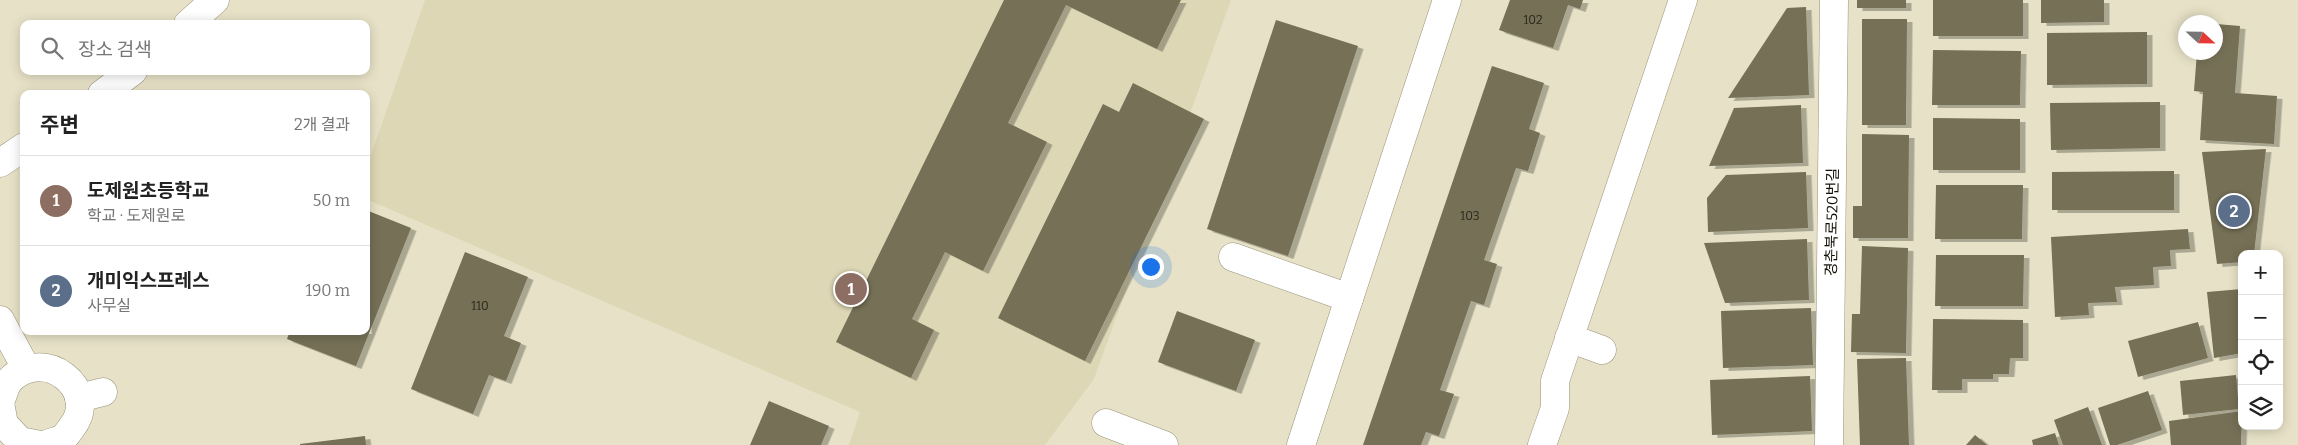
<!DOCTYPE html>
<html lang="ko">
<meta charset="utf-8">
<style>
:root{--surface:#fff;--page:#f2f2f2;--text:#222;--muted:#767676;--line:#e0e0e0;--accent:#1e7ca9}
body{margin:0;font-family:Bitter,"Noto Sans KR",serif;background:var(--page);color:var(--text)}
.controls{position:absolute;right:15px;bottom:15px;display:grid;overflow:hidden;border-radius:10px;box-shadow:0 2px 12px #0003}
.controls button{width:45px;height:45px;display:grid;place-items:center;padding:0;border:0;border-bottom:1px solid var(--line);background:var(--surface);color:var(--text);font:25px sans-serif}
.compass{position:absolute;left:2178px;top:15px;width:45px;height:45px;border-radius:50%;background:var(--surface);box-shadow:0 2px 12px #0003;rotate:112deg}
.you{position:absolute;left:1150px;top:266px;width:18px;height:18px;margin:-12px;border:4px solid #fff;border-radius:50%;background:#1a73e8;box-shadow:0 0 0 8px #1a73e833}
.badge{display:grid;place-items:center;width:32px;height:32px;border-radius:50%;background:var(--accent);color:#fff;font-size:16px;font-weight:700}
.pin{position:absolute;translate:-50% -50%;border:2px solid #fff;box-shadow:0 1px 5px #0006}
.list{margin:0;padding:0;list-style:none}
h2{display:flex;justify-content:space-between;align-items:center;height:65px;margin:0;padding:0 20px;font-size:21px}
h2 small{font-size:16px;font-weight:400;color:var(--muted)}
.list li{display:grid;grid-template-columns:32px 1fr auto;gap:15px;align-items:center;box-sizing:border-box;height:90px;padding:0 20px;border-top:1px solid var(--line)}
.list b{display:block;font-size:19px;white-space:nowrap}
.list p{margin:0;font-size:16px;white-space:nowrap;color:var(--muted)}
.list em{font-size:16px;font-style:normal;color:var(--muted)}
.icon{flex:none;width:28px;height:28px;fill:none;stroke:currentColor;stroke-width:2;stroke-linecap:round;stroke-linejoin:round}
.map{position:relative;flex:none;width:2298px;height:445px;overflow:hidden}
.search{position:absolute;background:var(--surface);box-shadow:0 2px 12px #0003;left:20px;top:20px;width:350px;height:55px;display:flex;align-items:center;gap:12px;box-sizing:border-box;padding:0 18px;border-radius:10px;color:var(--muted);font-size:19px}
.panel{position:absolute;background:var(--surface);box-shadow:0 2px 12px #0003;left:20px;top:90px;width:350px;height:245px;border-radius:10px}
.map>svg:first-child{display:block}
</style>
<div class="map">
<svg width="2298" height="445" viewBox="0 0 2298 445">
<defs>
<filter id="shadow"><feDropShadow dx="5.5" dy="3" stdDeviation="0" flood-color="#0004"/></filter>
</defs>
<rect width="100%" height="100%" fill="#e7e2c7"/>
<!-- built -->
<path fill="#ded7b5" d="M425,0H1231L1094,379L1045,445H849L860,412L366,199V169Z"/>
<!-- building -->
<g fill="#746f56" filter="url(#shadow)">
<path d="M1004,0H1181L1157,49L1066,5L1008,123L1047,142L983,271L945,252L912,319L934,330L911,378L836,342Z"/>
<path d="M1510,0H1583L1580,9L1568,5L1553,48L1499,30Z"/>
<rect x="1857" y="0" width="49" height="8"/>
<rect x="1933" y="0" width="90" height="36"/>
<path d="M2041,0H2104V22L2041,23Z"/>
<path d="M1806,7L1809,95L1728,98L1787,8Z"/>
<path d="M1862,19H1907L1906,125H1862Z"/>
<path d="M1276,20L1358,46L1288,256L1207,229Z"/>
<path d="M2216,24L2240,26L2235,93L2277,96L2274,144L2200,140L2203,92L2194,91L2197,52H2216Z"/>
<path d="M2147,32V84L2047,85V33Z"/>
<path d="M1933,50L2021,51L2020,105H1932Z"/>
<path d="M1492,66L1544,83L1529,129L1540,133L1528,171L1516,168L1484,260L1497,264L1484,305L1471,301L1440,390L1454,394L1439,436L1426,432L1421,445H1363Z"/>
<path d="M1133,83L1204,119L1085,361L998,318L1103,104L1119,112Z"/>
<path d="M2160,102V148L2051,150L2050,103Z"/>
<path d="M1801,105L1803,163L1709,166L1734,108Z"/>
<path d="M1933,118L2020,119V170H1933Z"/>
<path d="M1862,134L1909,135L1908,238H1853V206H1862Z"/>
<path d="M2266,149L2254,254H2242V262L2217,264L2202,152Z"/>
<path d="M2174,171V210H2052V172Z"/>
<path d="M1806,172L1808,228L1708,232L1707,198L1726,175Z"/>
<path d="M1936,185H2023L2022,239H1935Z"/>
<path d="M366,210L411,228L356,366L287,339L290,331H366Z"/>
<path d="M2188,229L2190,249L2170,250L2171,266L2153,267L2154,285L2115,287L2117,302L2088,303L2089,315L2055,317L2051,237Z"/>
<path d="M1807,239L1809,300L1725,303L1704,243Z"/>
<path d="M1862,246L1908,248L1906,353L1851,352L1852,314H1860Z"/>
<path d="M465,252L528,277L504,336L521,343L506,381L489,375L473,414L411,389Z"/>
<path d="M1936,255H2024L2023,306H1935Z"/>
<path d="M2242,289V353L2214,358L2207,292Z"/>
<path d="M1811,308L1813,365L1723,368L1721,311Z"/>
<path d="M1177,311L1255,340L1236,391L1158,362Z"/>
<path d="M1933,319L2023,320V358H2010L2009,374H1993V379H1962V390H1932Z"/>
<path d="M2198,322L2208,358L2138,377L2128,341Z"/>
<path d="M1906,358L1909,445H1860L1857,359Z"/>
<path d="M2236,375L2239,409L2183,415L2180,381Z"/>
<path d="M1810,376L1812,431L1712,435L1710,380Z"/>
<path d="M2148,391L2162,430L2117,445H2110L2098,408Z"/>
<path d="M769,401L829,426L821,445H750Z"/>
<path d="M2088,407L2102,445H2063L2054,420Z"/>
<path d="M2242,411L2241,445H2171L2169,421Z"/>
<path d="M2055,433L2059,445H2033L2032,440Z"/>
<path d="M1975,435L1987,445H1966Z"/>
<path d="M365,436L366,445H300V444Z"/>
</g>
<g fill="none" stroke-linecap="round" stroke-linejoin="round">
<!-- minor casing -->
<g stroke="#989379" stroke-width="29">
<g id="minor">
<path d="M188,24L215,0"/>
<path d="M102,94L133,71"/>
<path d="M0,163L24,147"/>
<path d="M1233,257L1349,298"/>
<path d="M0,320L26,368"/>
<path d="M1569,338L1602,350"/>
<path d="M79,398L103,392"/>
<path d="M0,402C3,396 5,386 9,381C44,344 101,390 72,427C69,431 66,436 62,439C57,441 49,443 44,445"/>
<path d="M0,403L4,424L20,441L40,445"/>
<path d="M1106,423L1164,445"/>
<path d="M1301,445L1447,0"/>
<path d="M1542,445L1555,408V381L1683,0"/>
<path d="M1829,445L1834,0"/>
</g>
</g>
<!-- minor -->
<use href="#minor" stroke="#fff" stroke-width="28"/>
</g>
<g text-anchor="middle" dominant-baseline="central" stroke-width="4.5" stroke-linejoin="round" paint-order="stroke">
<!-- number labels -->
<g font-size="12" fill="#2a271a">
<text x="1533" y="20">102</text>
<text x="1470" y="216">103</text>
<text x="480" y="306">110</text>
</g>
<!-- street labels -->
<g font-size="15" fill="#110f06" stroke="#fff">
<text transform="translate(1832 222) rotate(-89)">경춘북로520번길</text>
</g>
</g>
</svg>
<div class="controls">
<button>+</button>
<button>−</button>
<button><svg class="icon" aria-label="locate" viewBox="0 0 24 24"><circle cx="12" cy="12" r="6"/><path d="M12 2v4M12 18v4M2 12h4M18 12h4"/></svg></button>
<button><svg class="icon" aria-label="layers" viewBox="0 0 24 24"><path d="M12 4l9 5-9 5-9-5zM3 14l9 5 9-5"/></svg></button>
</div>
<svg class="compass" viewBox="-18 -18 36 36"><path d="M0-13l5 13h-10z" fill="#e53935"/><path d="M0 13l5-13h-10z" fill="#767676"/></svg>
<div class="you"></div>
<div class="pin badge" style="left:851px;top:289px;background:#8d6e63">1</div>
<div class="pin badge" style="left:2234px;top:211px;background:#5c6f8a">2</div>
<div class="search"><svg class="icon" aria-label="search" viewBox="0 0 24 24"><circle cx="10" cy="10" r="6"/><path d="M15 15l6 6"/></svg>장소 검색</div>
<section class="panel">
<h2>주변<small>2개 결과</small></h2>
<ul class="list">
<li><span class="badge" style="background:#8d6e63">1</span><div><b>도제원초등학교</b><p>학교 · 도제원로</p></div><em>50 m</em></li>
<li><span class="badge" style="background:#5c6f8a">2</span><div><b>개미익스프레스</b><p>사무실</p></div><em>190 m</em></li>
</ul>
</section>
</div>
